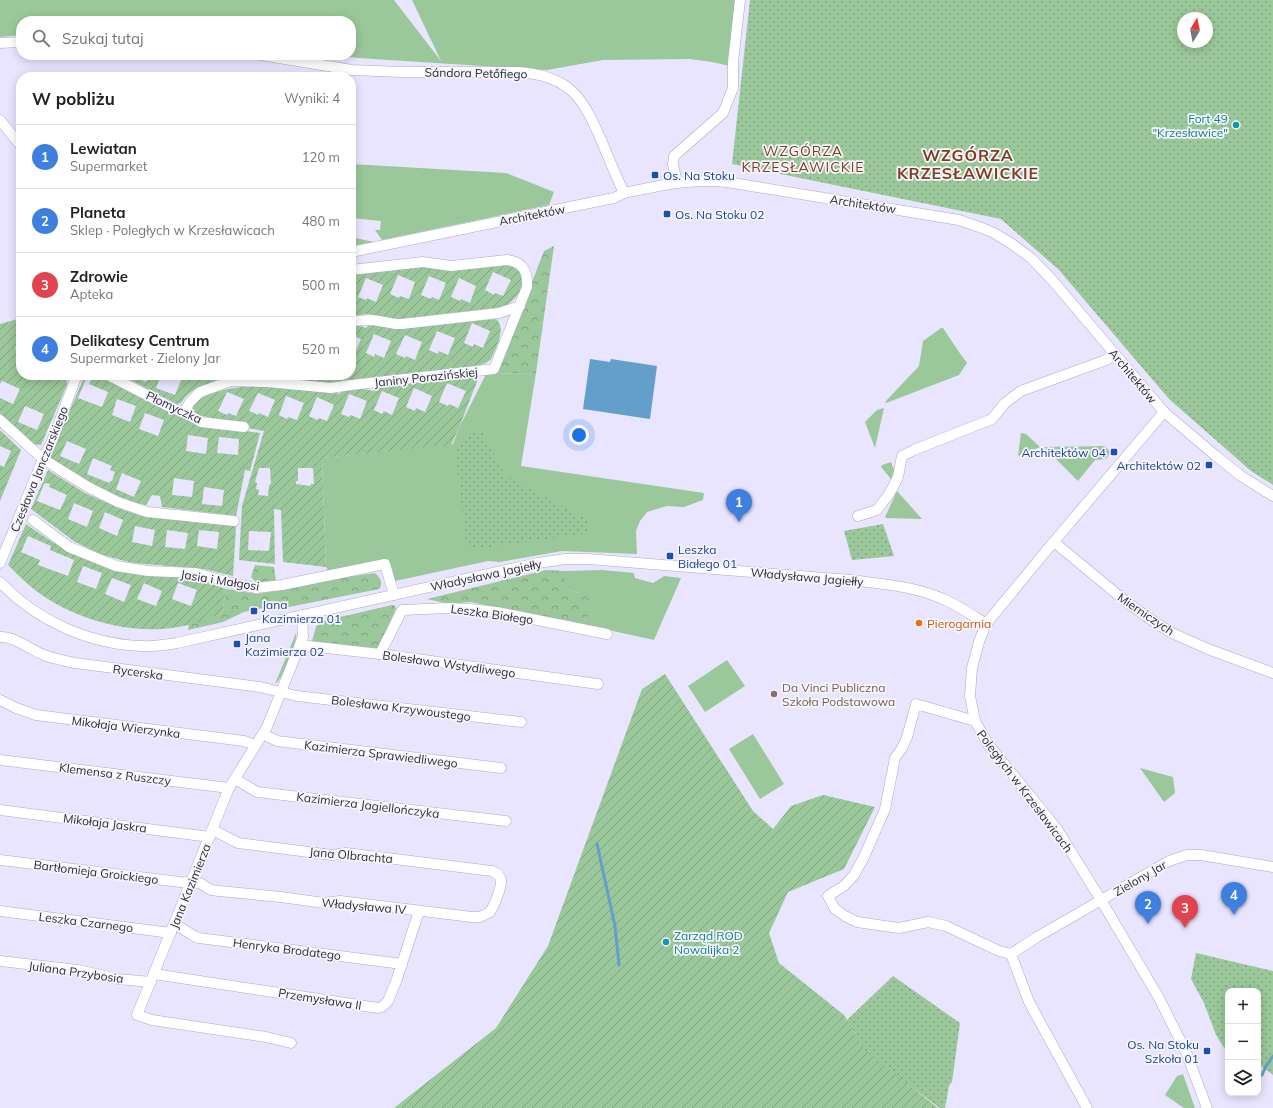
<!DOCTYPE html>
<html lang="pl">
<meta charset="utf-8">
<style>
:root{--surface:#fff;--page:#f2f2f2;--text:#222;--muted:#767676;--line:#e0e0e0;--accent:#ea580c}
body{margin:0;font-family:Mulish,sans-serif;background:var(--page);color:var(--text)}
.controls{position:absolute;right:12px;bottom:12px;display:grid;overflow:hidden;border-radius:8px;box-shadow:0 2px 10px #0003}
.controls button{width:36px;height:36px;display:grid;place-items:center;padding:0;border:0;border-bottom:1px solid var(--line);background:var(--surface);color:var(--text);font:20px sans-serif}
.compass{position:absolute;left:1177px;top:12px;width:36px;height:36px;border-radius:50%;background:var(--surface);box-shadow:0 2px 10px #0003;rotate:10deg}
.you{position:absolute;left:579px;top:435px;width:14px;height:14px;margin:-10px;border:3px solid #fff;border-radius:50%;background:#1a73e8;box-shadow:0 0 0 6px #1a73e833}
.badge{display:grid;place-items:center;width:26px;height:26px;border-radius:50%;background:var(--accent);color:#fff;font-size:13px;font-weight:700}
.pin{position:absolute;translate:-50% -33px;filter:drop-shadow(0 1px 2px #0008)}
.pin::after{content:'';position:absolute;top:21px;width:14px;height:12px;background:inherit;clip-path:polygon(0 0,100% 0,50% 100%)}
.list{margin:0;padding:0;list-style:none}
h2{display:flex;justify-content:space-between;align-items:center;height:52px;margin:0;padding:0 16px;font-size:17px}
h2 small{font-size:13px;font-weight:400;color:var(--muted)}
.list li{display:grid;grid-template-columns:26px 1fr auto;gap:12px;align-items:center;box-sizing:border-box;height:64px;padding:0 16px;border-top:1px solid var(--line)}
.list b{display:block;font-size:15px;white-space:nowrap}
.list p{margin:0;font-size:13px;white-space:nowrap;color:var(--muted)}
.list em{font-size:13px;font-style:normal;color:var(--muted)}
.icon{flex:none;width:22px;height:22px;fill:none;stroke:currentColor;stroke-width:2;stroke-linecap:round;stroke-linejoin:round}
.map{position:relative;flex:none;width:1273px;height:1108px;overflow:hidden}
.search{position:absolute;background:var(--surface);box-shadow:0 2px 10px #0003;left:16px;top:16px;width:340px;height:44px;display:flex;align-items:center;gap:10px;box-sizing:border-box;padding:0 14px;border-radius:16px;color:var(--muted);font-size:15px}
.panel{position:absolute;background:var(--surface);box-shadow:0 2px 10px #0003;left:16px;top:72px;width:340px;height:308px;border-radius:16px}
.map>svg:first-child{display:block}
</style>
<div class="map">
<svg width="1273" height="1108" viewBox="0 0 1273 1108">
<defs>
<pattern id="forest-crowns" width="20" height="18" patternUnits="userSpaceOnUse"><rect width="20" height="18" fill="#9bc89a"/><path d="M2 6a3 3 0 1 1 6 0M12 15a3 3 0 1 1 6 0" fill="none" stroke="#7fa37e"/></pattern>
<pattern id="park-dots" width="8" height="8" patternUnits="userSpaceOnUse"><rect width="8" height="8" fill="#9bc89a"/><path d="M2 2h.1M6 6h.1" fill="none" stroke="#7fa37e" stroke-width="1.8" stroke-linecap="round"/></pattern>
<pattern id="garden-furrows" width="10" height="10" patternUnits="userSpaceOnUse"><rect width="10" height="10" fill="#9bc89a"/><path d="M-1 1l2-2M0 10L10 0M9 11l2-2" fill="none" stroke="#7fa37e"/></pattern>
</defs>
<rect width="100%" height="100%" fill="#e9e5ff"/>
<!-- grass -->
<g fill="#9bc89a">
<path d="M0,0H394L441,61L412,0H736L730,66L712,62L690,59L603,60L547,70L358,58L333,55H351V21H21V35L0,37Z"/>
<path d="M351,164L506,173L554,192L549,205L382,240L375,230H380L381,221L351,218Z"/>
<path d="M351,237L374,242L351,246Z"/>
<path d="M941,328H943L959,352L967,363L959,375L886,403L885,402L919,366L923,341Z"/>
<path d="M536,373L521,466L704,493L703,500L684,507L667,506L647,512L640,521L636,531L637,554L562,551L500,562L488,561L395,581L389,561L329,572L326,567L322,458L453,444L459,428L486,374Z"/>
<path d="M884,408L875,448L865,422L877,410Z"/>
<path d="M1021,433L1026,434L1040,447L1018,456Z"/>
<path d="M1104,446L1111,452L1106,459L1095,460L1078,481L1044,447Z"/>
<path d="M891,462L894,470L891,479L881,467L882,465Z"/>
<path d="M897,491L922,519L886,518L885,517Z"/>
<path d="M602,570L634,573L635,578L653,583L664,576L681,578L654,640L581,624L587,618L580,593L565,589V571Z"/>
<path d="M296,633C298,642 283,679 275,684Z"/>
<path d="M727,660L745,686L705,712L688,686Z"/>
<path d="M753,734L784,784L760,799L729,749Z"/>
<path d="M1140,768L1173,777L1175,793L1164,802Z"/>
<path d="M1183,1074L1195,1108H1184L1165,1095L1177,1076Z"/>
</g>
<!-- forest -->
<g fill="url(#forest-crowns)">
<path d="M554,246L536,373L486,374L497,373L544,251Z"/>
<path d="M255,565L274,567L276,581L258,584L251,577Z"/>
<path d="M546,570L565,571V589L580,593L593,601L587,618L581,624L470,602L449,604L427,599Z"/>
<path d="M375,573C380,578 384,583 379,589L284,608L273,606L244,612L223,622L188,630L189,624L222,614L226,589L257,594L347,577Z"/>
<path d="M392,605H394L396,608L381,645L376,649L316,643L312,641L316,627L323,621Z"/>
</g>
<!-- park -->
<g fill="url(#park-dots)" fill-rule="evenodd">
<path d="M750,0H1273V485L1251,471L1169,399L1059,270L1001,219L732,164ZM1183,18H1207V42H1183Z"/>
<path d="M482,432L505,475L589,521L588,533L467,550L455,450L467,434Z"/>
<path d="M883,524L894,556L852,560L844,531Z"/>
<path d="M1196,953L1273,971V1075L1258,1064V991H1228V1054L1216,1035L1204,1003L1191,979Z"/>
<path d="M893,976L960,1023L952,1082L949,1086L945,1108H940L868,1055L861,1049L855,1033L846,1021Z"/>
</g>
<!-- garden -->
<g fill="url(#garden-furrows)" fill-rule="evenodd">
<path d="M507,263C510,265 516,266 518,269C531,282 516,300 504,307L398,319L368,314L351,316V273L425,266C451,275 480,266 507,263ZM493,272L511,280L503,296L495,293L494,295L485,290ZM398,275L415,282L409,299L400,296L399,298L390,294ZM429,276L446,283L439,300L432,297L431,299L421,295ZM366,278L383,285L376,302L367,298L366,300L358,297ZM459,278L476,286L470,303L461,299L460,301L451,297Z"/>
<path d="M21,318V335L15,349L21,352V375H45L57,380L59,375H66L67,385L41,445L33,444L0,413V398L13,404L20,389L2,381L0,384V324ZM25,406L44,414L37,430L18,422Z"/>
<path d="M496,319C507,328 496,348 491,359C485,365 476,366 468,367L323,383L286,379H228L195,389L186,396L181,403L177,404L121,375H129L146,382L149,375H161L156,388L175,395L181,380L169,375H351V354L354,355L361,339L351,335V325H358L366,328L369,324L396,328ZM472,323L490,331L483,348L474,344L473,347L464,343ZM437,331L455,338L448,355L439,351L438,354L429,350ZM374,334L391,341L384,358L375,354L374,357L366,353ZM405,335L422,342L415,360L406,356L405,358L396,354Z"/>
<path d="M85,375H102L187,420L198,424L260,433L250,471L245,470L236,516L162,507L160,496L152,495L146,505L130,502L110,494L52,459L50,457ZM86,379L91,380L89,384L108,392L102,407L78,398ZM117,399L136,406L130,422L112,415ZM145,413L164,420L158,436L139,429ZM188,435L208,438L206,454L186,451ZM219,437L239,439L238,455L217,453ZM67,441L86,449L79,464L60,456ZM93,458L112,466L110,470L115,472L112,481H110L109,483L87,474ZM122,473L141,481L134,497L116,489ZM174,478L194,481L192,497L172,495ZM204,487L224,490L222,506L202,504Z"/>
<path d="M463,377L478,379L459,428L451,445L322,458L326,567L283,562L281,510L274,509L275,564L239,560L242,506L264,431L247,428V422C237,421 199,418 193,412C191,410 191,409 191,406C219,377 304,385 340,394L341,391L361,388L373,391L375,386L397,384L405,388L407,383ZM447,383L466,391L458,408L449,404L448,406L439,402ZM414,388L432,396L425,412L416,408L415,411L406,407ZM382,391L399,398L392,415L384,411L382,414L374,410ZM227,392L244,399L236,416L228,413L227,415L218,411ZM258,393L275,400L268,417L259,413L258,415L249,411ZM349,394L367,401L360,419L351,415L349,417L341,414ZM286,396L304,403L297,420L288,417L287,419L279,415ZM317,397L334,405L327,421L319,418L317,420L309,416ZM259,468H270L271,484L269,485L268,496L258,495L259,490L256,489L257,483L255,482ZM298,468H313L314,484H311L310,486L296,484V481H298ZM249,531L271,532L269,551L248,550Z"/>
<path d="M0,430L21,450L0,501V465L4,467L11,451L0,446Z"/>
<path d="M48,470L85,493L121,509L145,517L236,526L233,576L204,569L133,563L102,555L75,542L31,509ZM46,483L50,484L49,487L67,495L60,510L37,501L44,484ZM74,503L93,511L87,527L68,519ZM105,512L123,520L117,536L99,528ZM135,526L155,530L152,546L132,542ZM167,530L188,533L185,549L165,547ZM199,530L219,532L217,549L197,546Z"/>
<path d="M26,524L49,540L77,556L121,571L174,575L186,579L189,576L226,589L222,614C208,618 193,625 178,627C129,636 68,618 30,586C22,579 15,572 8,565ZM28,536L51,546L50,550L74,560L68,576L38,565L40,560L21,552ZM83,566L102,573L96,589L77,582ZM112,578L131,585L124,602L105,594ZM144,583L162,591L156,606L137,599ZM178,583L197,590L191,606L172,599Z"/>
<path d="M665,674L753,811L773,829L791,806L823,795L875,807L844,869L788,892L769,933L779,963L844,1015L864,1049L938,1108H394L496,1028L548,946L642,689Z"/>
</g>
<!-- water -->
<path fill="#649eca" d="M590,359L610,362L611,359L657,366L650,419L583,409Z"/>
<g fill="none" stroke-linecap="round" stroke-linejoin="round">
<!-- stream -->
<g stroke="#649eca" stroke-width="3">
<path d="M597,844L615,926L619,965"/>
<path d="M1262,1075L1266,1066L1273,1056"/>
</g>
<!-- minor casing -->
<g stroke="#ada9c7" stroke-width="11">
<g id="minor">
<path d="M0,43L21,42"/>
<path d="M261,55L352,70L401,72H519C571,76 583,98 602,142C609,159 616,176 624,193"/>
<path d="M0,120L21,146"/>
<path d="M677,183L673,164L674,156L723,113L733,88V62L740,0"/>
<path d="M351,252L599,201L614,198L624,193C658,186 691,178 727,182L959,220L982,228L994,233L1012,244L1031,258L1053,281L1164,412L1216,456L1241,476L1273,496"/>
<path d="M351,321L373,320L396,324H402L499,313L520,306"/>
<path d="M108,375L174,409L184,412L201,422L244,427"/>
<path d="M184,412L190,402L200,392L231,381L267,382L331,388L351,385L494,369L527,287C528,272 523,262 507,260L451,266L423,262L351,270"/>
<path d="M1164,412L1046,551L986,624L979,642L972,668L970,696L975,721L988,744L1057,829L1101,900L1159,998L1186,1052L1207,1108"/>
<path d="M0,420L43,459L88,487L118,502L147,512L234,521"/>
<path d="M858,516L877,510L889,494L894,485L898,477L902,456L914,450L992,419L1005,403L1021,391L1106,360L1115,354"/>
<path d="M33,520L69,547L116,566L148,571L196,573L231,583L256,588L282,585L385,564L394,595"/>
<path d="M1054,542L1124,600L1150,619L1172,633L1208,649L1273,673"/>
<path d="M0,563L43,459L52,441L77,375"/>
<path d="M0,582C36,620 88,644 141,646C153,647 165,645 177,643L538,563L565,559H588L850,580C881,584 915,586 943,599C958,605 972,615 986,624"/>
<path d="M0,637C14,636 31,650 44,655C54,659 65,661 75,663L260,687L297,696L521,722"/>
<path d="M300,645L380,654L598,684"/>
<path d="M380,654L402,610L448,608L470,609L497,612L607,634"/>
<path d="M0,700L16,708L36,715L244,741L255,745"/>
<path d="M975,721L916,704L907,737L902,748L895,758L885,809L864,857L854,875L844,886L828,896L835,909L845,916L857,922L899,928L928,922L946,926L999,951L1011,954L1037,937L1169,861L1187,855H1201L1273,867"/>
<path d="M263,734L277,741L501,768"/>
<path d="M0,760L229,788"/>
<path d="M235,779L257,792L506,821"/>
<path d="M0,810L210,837"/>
<path d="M0,860L180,882L200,883L211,890L219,891L281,897L324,903L340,901L472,917H480L490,912C494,906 502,887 501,880C500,875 497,873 492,871L346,853L332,855L238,843L213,830"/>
<path d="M0,911L171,933"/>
<path d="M175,924L194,936L199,938L402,964"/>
<path d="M1011,954L1029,1002L1087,1108"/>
<path d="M0,961L78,970L118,979L151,982"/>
<path d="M154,974L378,1008L382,1007L388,1001L397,979L419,911"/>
<path d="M291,1043L266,1037L152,1020L137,1015L229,788L267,727L303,637L302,615"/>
</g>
</g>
<!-- minor -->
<use href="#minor" stroke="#fff" stroke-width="10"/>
</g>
<!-- markers -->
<g fill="#0f9aa8" stroke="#f6f5fc" stroke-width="1.5">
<circle cx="1236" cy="125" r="4"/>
<circle cx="666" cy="942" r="4"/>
</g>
<g fill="#1a4fb4" stroke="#f6f5fc" stroke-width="1.5">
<rect x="651" y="171" width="8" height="8" rx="2"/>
<rect x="663" y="210" width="8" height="8" rx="2"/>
<rect x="1110" y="448" width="8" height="8" rx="2"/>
<rect x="1205" y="461" width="8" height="8" rx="2"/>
<rect x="666" y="552" width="8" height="8" rx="2"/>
<rect x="250" y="607" width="8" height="8" rx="2"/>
<rect x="233" y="640" width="8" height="8" rx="2"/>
<rect x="1203" y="1047" width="8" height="8" rx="2"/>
</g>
<circle fill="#e8710a" stroke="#f6f5fc" stroke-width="1.5" cx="919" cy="623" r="4"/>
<circle fill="#8d6e63" stroke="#f6f5fc" stroke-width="1.5" cx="774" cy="694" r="4"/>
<g text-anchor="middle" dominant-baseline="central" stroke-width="3.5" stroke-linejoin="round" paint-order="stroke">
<!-- street labels -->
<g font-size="12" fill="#2d2b37" stroke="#f6f5fc">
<text transform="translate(476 73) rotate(1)">Sándora Petőfiego</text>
<text transform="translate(863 204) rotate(9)">Architektów</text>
<text transform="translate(532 215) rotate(-11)">Architektów</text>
<text transform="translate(1133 376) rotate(50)">Architektów</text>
<text transform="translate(426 377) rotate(-6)">Janiny Porazińskiej</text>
<text transform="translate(174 407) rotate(25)">Płomyczka</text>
<text transform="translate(39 469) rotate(-68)">Czesława Janczarskiego</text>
<text transform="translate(486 575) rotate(-12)">Władysława Jagiełły</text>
<text transform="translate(807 577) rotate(5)">Władysława Jagiełły</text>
<text transform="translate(220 580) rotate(9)">Jasia i Małgosi</text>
<text transform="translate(492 614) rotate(8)">Leszka Białego</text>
<text transform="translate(1146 614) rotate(34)">Mierniczych</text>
<text transform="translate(449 664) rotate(8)">Bolesława Wstydliwego</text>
<text transform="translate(138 672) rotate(8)">Rycerska</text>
<text transform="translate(401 708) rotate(7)">Bolesława Krzywoustego</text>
<text transform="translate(126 727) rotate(7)">Mikołaja Wierzynka</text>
<text transform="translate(381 754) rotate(7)">Kazimierza Sprawiedliwego</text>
<text transform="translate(115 774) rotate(7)">Klemensa z Ruszczy</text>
<text transform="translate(1025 791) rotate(53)">Poległych w Krzesławicach</text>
<text transform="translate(368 805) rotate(7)">Kazimierza Jagiellończyka</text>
<text transform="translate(105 823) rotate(7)">Mikołaja Jaskra</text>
<text transform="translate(351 855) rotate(5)">Jana Olbrachta</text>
<text transform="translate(96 872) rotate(7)">Bartłomieja Groickiego</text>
<text transform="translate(1140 878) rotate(-30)">Zielony Jar</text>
<text transform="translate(190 886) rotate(-68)">Jana Kazimierza</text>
<text transform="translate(364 906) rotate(5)">Władysława IV</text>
<text transform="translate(86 922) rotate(7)">Leszka Czarnego</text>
<text transform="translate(287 949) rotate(7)">Henryka Brodatego</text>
<text transform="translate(76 972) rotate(8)">Juliana Przybosia</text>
<text transform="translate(320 999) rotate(9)">Przemysława II</text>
</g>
<!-- culture labels -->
<g font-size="12" fill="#0d838f" stroke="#f6f5fc" text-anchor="end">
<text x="1228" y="118">Fort 49<tspan x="1228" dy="14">"Krzesławice"</tspan></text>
<text x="674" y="935" text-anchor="start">Zarząd ROD<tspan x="674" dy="14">Nowalijka 2</tspan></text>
</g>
<!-- transit labels -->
<g font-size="12" fill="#164399" stroke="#f6f5fc" text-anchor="start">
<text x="663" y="175">Os. Na Stoku</text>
<text x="675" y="214">Os. Na Stoku 02</text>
<text x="1106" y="452" text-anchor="end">Architektów 04</text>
<text x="1201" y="465" text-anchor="end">Architektów 02</text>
<text x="678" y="549">Leszka<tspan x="678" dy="14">Białego 01</tspan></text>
<text x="262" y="604">Jana<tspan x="262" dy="14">Kazimierza 01</tspan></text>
<text x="245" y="637">Jana<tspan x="245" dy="14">Kazimierza 02</tspan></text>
<text x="1199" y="1044" text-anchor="end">Os. Na Stoku<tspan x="1199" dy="14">Szkoła 01</tspan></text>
</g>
<!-- food labels -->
<g font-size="12" fill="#c56008" stroke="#f6f5fc" text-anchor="start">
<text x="927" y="623">Pierogarnia</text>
</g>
<!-- education labels -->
<g font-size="12" fill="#785e54" stroke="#f6f5fc" text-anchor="start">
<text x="782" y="687">Da Vinci Publiczna<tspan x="782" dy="14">Szkoła Podstawowa</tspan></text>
</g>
<!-- quarter labels -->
<g font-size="14" letter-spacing="1" fill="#7f3d20" stroke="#f6f5fc">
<text x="803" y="151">WZGÓRZA<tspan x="803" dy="16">KRZESŁAWICKIE</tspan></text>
</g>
<!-- district labels -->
<g font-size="16" font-weight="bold" letter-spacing="1" fill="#7f3d20" stroke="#f6f5fc">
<text x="968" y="155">WZGÓRZA<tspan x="968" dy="18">KRZESŁAWICKIE</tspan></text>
</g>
</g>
</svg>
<div class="controls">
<button>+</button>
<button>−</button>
<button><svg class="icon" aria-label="layers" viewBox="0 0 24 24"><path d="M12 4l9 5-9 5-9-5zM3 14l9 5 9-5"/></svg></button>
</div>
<svg class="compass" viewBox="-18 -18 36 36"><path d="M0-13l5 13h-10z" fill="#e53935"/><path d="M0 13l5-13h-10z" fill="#767676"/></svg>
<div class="you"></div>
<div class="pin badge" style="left:739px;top:522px;background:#3f7fe0">1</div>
<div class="pin badge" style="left:1148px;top:924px;background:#3f7fe0">2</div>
<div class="pin badge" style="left:1185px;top:928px;background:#e0444e">3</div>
<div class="pin badge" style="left:1234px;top:915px;background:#3f7fe0">4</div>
<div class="search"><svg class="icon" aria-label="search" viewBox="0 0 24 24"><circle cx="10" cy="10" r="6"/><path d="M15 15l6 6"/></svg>Szukaj tutaj</div>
<section class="panel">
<h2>W pobliżu<small>Wyniki: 4</small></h2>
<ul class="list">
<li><span class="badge" style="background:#3f7fe0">1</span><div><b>Lewiatan</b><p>Supermarket</p></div><em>120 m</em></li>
<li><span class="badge" style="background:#3f7fe0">2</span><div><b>Planeta</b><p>Sklep · Poległych w Krzesławicach</p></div><em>480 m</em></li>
<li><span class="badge" style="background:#e0444e">3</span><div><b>Zdrowie</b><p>Apteka</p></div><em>500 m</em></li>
<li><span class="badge" style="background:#3f7fe0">4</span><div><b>Delikatesy Centrum</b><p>Supermarket · Zielony Jar</p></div><em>520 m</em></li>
</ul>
</section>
</div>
